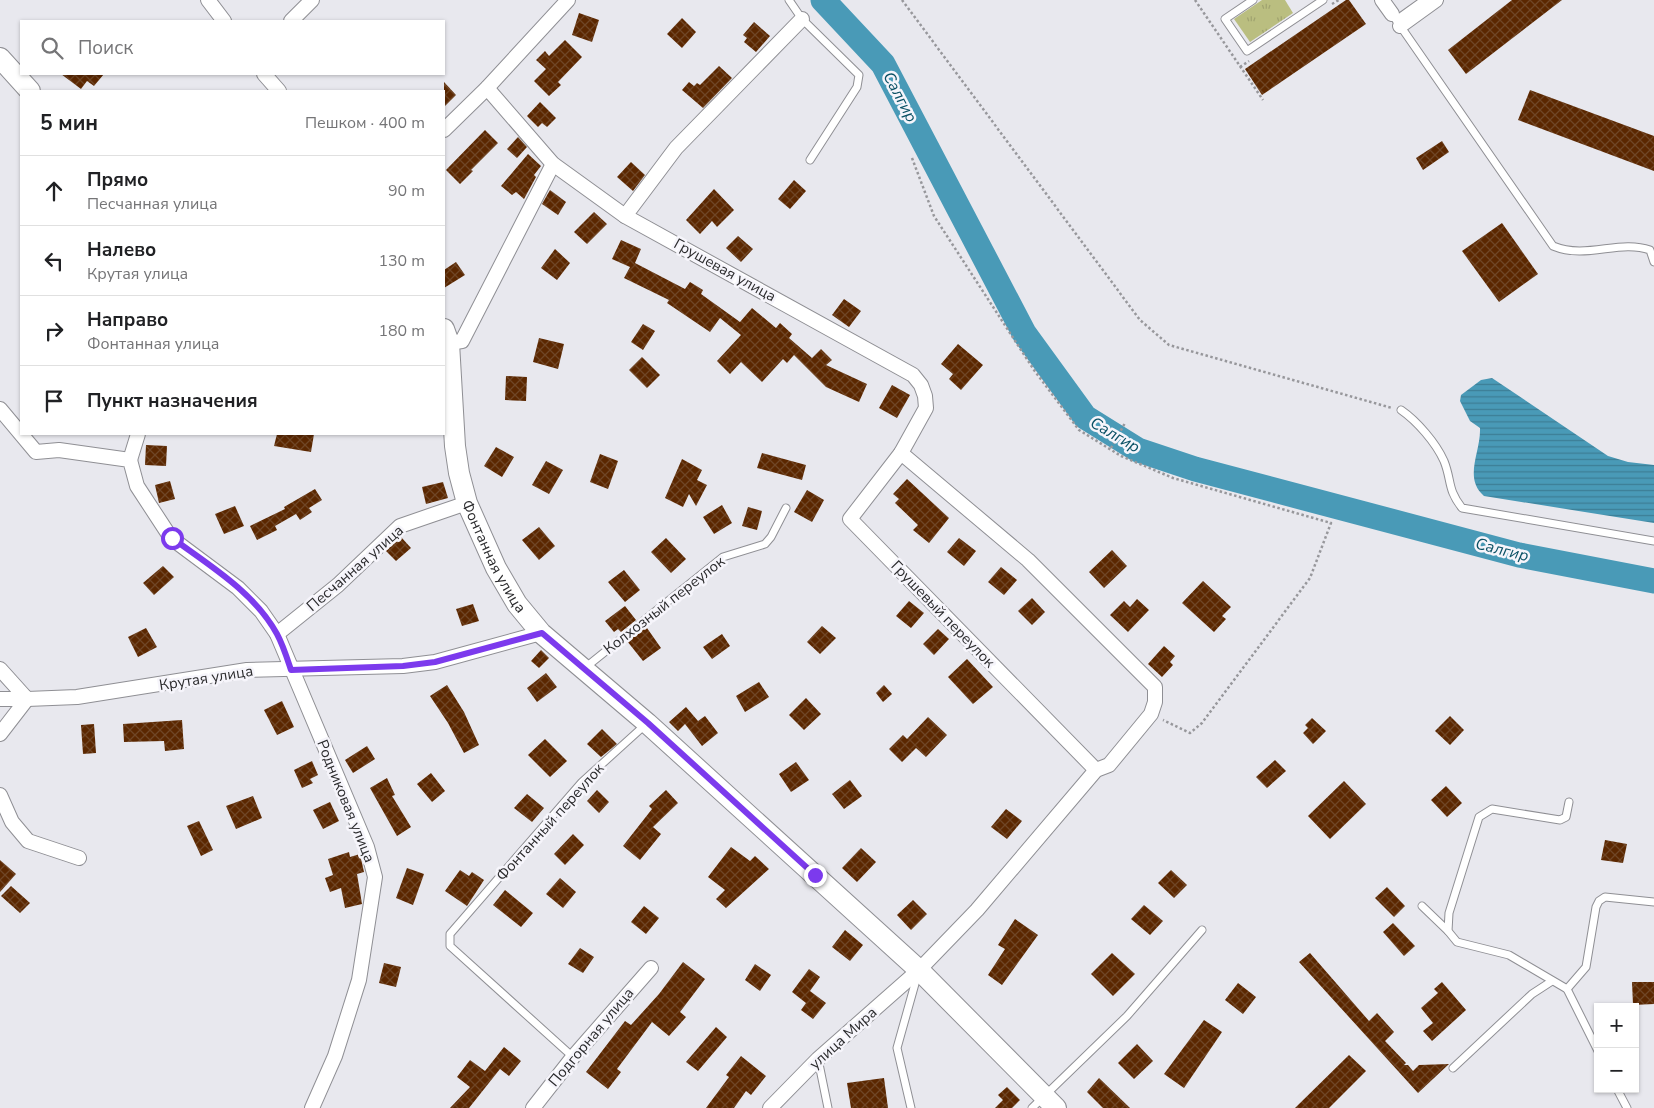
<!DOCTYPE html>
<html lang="ru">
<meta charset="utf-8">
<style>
:root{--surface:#fff;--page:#f6f6f6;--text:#202124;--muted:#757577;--line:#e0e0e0}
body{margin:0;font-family:"Nunito Sans",sans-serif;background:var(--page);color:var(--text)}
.controls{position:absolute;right:15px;bottom:15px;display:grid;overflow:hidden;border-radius:0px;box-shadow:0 1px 4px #0004}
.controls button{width:45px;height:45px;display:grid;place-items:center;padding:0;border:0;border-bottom:1px solid var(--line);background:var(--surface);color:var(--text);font:25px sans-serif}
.stop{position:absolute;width:15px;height:15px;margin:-11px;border:4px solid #7c3aed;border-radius:50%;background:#fff}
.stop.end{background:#7c3aed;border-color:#fff;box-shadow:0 1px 5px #0008}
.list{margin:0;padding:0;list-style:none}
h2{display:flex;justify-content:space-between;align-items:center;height:65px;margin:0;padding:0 20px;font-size:21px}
h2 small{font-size:16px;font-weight:400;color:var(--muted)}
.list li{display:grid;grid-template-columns:32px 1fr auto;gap:15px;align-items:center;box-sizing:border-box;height:70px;padding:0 20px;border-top:1px solid var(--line)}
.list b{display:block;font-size:19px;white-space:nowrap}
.list p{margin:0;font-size:16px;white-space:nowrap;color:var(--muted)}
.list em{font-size:16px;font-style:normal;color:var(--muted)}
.icon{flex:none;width:28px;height:28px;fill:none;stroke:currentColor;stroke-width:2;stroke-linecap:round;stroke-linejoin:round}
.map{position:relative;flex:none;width:1654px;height:1108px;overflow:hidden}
.search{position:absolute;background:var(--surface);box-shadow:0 1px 4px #0004;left:20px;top:20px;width:425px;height:55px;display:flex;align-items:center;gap:12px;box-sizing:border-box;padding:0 18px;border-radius:0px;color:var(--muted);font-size:19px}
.panel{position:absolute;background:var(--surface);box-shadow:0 1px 4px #0004;left:20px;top:90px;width:425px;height:345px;border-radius:0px}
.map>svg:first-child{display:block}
</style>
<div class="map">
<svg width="1654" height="1108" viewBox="0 0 1654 1108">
<defs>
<pattern id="park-tufts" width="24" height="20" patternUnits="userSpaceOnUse" patternTransform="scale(1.25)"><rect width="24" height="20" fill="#babe80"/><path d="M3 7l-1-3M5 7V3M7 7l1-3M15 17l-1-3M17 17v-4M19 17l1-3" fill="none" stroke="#a0a36f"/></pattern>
<pattern id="water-rules" width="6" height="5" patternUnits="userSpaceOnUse" patternTransform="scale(1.25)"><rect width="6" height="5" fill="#499ab7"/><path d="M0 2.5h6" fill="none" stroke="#3d7e95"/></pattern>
<pattern id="building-cross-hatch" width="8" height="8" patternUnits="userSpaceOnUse" patternTransform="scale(1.25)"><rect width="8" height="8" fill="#5b2700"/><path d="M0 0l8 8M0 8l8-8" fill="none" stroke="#6f4626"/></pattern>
</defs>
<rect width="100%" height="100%" fill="#e8e8ee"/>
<!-- park -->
<path fill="url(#park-tufts)" d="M1262,0H1285L1293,13L1250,42L1234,19Z"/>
<!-- water -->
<path fill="url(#water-rules)" d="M1492,378L1608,456L1628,462L1654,465V523L1484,496C1463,478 1481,452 1480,428L1470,421L1460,401L1461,395L1481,380Z"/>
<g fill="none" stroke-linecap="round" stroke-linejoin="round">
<!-- river -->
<path stroke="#499ab7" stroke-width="25" d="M823,0L883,64L1024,333L1085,417L1138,450L1195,469L1519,555L1654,581"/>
</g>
<!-- building -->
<g fill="url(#building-cross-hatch)">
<path d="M1346,0H1349L1366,24L1262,95L1245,69Z"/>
<path d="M1512,0H1562L1466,74L1448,50Z"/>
<path d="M579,13L599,20L592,42L572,35Z"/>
<path d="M682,18L696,32L682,48L667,34Z"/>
<path d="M754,22L770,36L756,52L744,42L747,38L743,35Z"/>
<path d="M565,40L582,57L558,82L561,85L549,96L534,81L546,69L536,60L545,51L549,56Z"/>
<path d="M719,66L732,78L703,108L682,90L689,82L694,86L697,83L700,85Z"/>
<path d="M61,74H104L94,86L87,81L81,89Z"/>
<path d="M444,82L456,95L444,107Z"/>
<path d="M1530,90L1654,136V171L1518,120Z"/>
<path d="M540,102L556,118L547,127L542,123L538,127L527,116Z"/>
<path d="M485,130L498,143L471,170L473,171L460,184L446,170Z"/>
<path d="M518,137L527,147L517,158L507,149Z"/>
<path d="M1442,141L1449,152L1423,170L1416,158Z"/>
<path d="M528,154L541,166L534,175L536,177L524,199L516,192L512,195L501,186Z"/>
<path d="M631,162L645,175L633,191L617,177Z"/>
<path d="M794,180L806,191L790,209L778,199Z"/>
<path d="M714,189L734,210L717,227L712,221L700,234L686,220Z"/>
<path d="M550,190L566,202L558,215L542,204Z"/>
<path d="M594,212L607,224L587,244L574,232Z"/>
<path d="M1502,223L1538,274L1499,302L1462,251Z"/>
<path d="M738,236L753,249L741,262L726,248Z"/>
<path d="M621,240L641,249L635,263L685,289L690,282L703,290L701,294L740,322L752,308L776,328L780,323L792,334L789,338L812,358L821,349L832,360L826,365L867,384L859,402L826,387L794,355L787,363L783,359L762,382L741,362L730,374L717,361L741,335L720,318L710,332L667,303L669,300L624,278L630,267L612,259Z"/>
<path d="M555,249L570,263L557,280L541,268Z"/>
<path d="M456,262L465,275L444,288V270Z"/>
<path d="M844,299L861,311L849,327L832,315Z"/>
<path d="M643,324L655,331L643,350L631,342Z"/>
<path d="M539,338L564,344L558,369L533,362Z"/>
<path d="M958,344L983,365L961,390L949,379L953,374L941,364Z"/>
<path d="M642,357L660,375L647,388L629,370Z"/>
<path d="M506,376L527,377L526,401L505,400Z"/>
<path d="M892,385L910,395L897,418L879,408Z"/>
<path d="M277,434H314L311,452L274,446Z"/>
<path d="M146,445L167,446L166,466L145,465Z"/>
<path d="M496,447L514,457L502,477L484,466Z"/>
<path d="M762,453L806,465L802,480L757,468Z"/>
<path d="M600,454L618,461L608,489L590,482Z"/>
<path d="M682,459L702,470L697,480L707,485L696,506L689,494L683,507L665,498Z"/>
<path d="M546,461L563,470L549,494L532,485Z"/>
<path d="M907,479L949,518L929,543L913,530L918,525L895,503L899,499L893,494Z"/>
<path d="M170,481L175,499L159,503L155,485Z"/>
<path d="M443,482L448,498L426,504L422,487Z"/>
<path d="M315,489L322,500L309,508L312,512L300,520L296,514L275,526L277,530L257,540L250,526L285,509L284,507Z"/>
<path d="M807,490L824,500L812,522L794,512Z"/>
<path d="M722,505L732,523L714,534L703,517Z"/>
<path d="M235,506L244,526L224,534L215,514Z"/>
<path d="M748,507L762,511L757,530L742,526Z"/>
<path d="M539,527L555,546L539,560L522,540Z"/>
<path d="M401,537L411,548L396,561L386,551Z"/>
<path d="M666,538L686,559L671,573L651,552Z"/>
<path d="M959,538L976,551L964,566L947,552Z"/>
<path d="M1112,550L1127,566L1104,588L1089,572Z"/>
<path d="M163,566L174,577L154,595L143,583Z"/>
<path d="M1001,567L1017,580L1004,595L988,582Z"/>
<path d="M624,570L640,590L625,602L608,582Z"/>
<path d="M1203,581L1231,607L1222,616L1226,619L1214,632L1182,603Z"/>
<path d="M1032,598L1045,612L1032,625L1018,611Z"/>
<path d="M1137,599L1149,610L1128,632L1110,615L1124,601L1130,607Z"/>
<path d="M909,601L924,613L911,628L896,616Z"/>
<path d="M473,604L479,621L462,626L456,609Z"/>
<path d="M625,606L636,620L621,632L618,629L614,632L605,621Z"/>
<path d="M822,626L836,638L820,654L807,642Z"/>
<path d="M146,628L157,647L138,657L128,637Z"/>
<path d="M643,628L645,630L647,628L661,648L643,661L627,641Z"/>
<path d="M938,629L949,639L934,655L923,644Z"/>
<path d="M722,634L730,646L712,659L703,647Z"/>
<path d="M1164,646L1175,656L1170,662L1173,665L1162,677L1148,664Z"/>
<path d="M541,650L549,658L539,668L531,661Z"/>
<path d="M967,659L993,687L973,704L948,677Z"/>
<path d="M546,673L557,687L537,702L527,688Z"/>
<path d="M759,682L769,697L745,712L736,696Z"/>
<path d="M447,685L464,712L479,745L464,753L448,723L430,696Z"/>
<path d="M884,685L892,694L883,702L876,693Z"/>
<path d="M806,698L821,714L804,730L789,715Z"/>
<path d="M282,701L294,727L277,735L264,710Z"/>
<path d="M686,707L698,721L705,716L718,733L702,746L685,724L678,731L669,722Z"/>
<path d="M1450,716L1464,730L1450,745L1435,731Z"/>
<path d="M928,717L947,735L926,757L916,748L902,762L889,749L903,735L907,739Z"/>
<path d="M1312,718L1326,731L1313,744L1303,733L1308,728L1305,725Z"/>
<path d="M182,720L184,749L165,751L164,741L124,742L123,724Z"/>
<path d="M94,724L96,753L83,754L81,725Z"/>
<path d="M602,729L617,744L601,757L587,744Z"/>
<path d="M545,739L567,761L550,777L528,755Z"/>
<path d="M367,746L375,759L353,773L345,760Z"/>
<path d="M1275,760L1286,771L1267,788L1256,777Z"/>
<path d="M312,761L318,775L310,779L313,783L302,788L294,770Z"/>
<path d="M796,762L809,780L791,792L779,774Z"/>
<path d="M431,773L445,791L432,802L417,784Z"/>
<path d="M387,778L395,795L392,796L411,827L397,836L370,788Z"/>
<path d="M850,780L862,796L844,809L832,794Z"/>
<path d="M1344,781L1366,804L1330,839L1308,816Z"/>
<path d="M1446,786L1462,803L1447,817L1431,800Z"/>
<path d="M597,790L609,802L599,813L587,801Z"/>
<path d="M666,790L678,803L653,827L661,834L640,860L623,846L652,809L649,806Z"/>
<path d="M527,794L544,808L532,822L514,808Z"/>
<path d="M253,796L262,818L236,829L226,806Z"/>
<path d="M330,802L339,821L323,829L313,810Z"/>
<path d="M1006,809L1022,821L1007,839L991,827Z"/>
<path d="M199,821L213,850L201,856L187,826Z"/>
<path d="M573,834L584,845L565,865L554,854Z"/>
<path d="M1605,840L1627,844L1623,863L1601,860Z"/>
<path d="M731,847L750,861L755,856L769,869L726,908L716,899L725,890L708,877Z"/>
<path d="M861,848L876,862L857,882L842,868Z"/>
<path d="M349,852L350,857L360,854L364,872L357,874L362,904L345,908L341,888L330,892L325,878L333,875L328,859Z"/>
<path d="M0,860L16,874L0,892Z"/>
<path d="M407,868L424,874L413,905L396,898Z"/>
<path d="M460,870L469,876L472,872L484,880L467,906L445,891Z"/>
<path d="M1171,870L1187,885L1174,898L1158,883Z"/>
<path d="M560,878L576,892L563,908L546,894Z"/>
<path d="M11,886L30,903L20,913L1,896Z"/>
<path d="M1387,887L1405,906L1394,917L1375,898Z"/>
<path d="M505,890L533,913L521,927L493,905Z"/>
<path d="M913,900L927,914L911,930L897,915Z"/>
<path d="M1144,905L1163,921L1150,935L1131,919Z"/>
<path d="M644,906L659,918L646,934L631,922Z"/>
<path d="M1015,919L1038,935L1002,985L988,975L1005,949L998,945Z"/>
<path d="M1393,923L1415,946L1404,956L1383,932Z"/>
<path d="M845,930L863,945L850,961L832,947Z"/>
<path d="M580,948L594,957L583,973L568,964Z"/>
<path d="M1112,953L1135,974L1113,996L1091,974Z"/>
<path d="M1310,953L1369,1021L1377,1013L1394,1032L1385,1041L1406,1063L1404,1065H1408L1413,1071L1419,1065L1449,1064L1418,1093L1299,962Z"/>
<path d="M683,962L705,979L680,1012L686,1017L669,1036L652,1022L617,1069L621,1072L608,1089L586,1072L625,1021L631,1025L659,994Z"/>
<path d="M384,963L401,967L396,987L379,983Z"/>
<path d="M755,964L771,975L760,991L745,980Z"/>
<path d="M809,969L820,977L810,991L826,1003L813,1019L801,1010L806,1003L792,992Z"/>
<path d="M1442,982L1466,1010L1432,1041L1423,1031L1433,1023L1421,1008L1438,993L1434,989Z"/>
<path d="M1632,982H1654V1004L1633,1005Z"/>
<path d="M1238,983L1256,997L1243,1014L1225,1000Z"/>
<path d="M1204,1020L1222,1032L1184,1088L1164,1074Z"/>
<path d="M716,1027L727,1037L698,1071L686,1062Z"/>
<path d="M1137,1044L1153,1061L1134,1079L1118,1063Z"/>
<path d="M504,1047L521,1061L509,1076L500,1069L469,1108H450L470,1087L457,1077L470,1060L485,1071Z"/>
<path d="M1349,1055L1366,1071L1329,1108H1295Z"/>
<path d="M741,1056L766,1076L751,1095L746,1091L734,1108H706L729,1077L726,1075Z"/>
<path d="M884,1078L888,1108H851L847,1083Z"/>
<path d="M1099,1078L1130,1108H1103L1087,1092Z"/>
<path d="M1007,1087L1020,1100L1012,1108H995L1003,1100L998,1095Z"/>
</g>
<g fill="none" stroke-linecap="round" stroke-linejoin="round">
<!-- service casing -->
<g stroke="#8f8f94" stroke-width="9">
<g id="service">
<path d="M789,0L802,19L859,75L857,87L810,160"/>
<path d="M1253,0L1225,19L1247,51L1323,0"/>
<path d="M1392,14L1553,246C1587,260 1619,239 1650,250L1654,262"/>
<path d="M1396,20L1424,0"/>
<path d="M1401,410C1417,421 1436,443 1444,461C1452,481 1447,489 1462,508L1654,541"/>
<path d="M586,667L723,557L765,544L771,537L786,508"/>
<path d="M1569,802L1566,817L1560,820L1492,809L1479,817L1449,913L1448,931L1457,942L1509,955L1567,989L1598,1051"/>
<path d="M1422,906L1448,931"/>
<path d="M1567,989L1586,967L1596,907L1599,901L1605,897L1654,902"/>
<path d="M573,1057L450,946V934L582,782L645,725"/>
<path d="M818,1059L828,1108"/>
<path d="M1453,1068L1532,994L1552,981"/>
<path d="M1617,1089L1627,1108"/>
<path d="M911,1108L897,1048L918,973"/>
<path d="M1032,1108L1127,1016L1202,930"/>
</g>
</g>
<!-- minor casing -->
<g stroke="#8f8f94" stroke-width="16">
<g id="minor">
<path d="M208,0L224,21"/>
<path d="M1382,0L1392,14"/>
<path d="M291,21L312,0"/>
<path d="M1400,26L1436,0"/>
<path d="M264,74L279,91"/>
<path d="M487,88L553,164L625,216L913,375L921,385L925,396L926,408L901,453L850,519L1096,770"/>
<path d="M444,130L487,88L568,0"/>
<path d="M625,216L676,148L802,19"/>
<path d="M449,343L462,341L553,164"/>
<path d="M0,409L36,452L59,450L130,460L137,486L171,538L238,588L261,611L277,634L367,847L375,877L359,980L335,1056L312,1108"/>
<path d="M130,460L138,434"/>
<path d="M277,634L338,585L400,526L467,503"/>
<path d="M0,669L27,699L77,697L247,670L403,666L435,662L541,633"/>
<path d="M0,699H27"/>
<path d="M0,734L27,699"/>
<path d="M0,795L12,822L28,841L79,858"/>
<path d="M533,1108L573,1057L651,968"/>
<path d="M770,1108L818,1059L919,970L977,910L1096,770L1109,765L1151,714L1155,702V687L1028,560L901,453"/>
</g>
</g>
<!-- secondary casing -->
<g stroke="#8f8f94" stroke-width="22">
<g id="secondary">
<path d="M0,58L30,91"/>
<path id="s1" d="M444,329L449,343L455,446L459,473L467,503L496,568L517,604L541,633L647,723L919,970L1056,1108"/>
</g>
</g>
<!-- path -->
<g stroke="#97979b" stroke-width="2.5" stroke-dasharray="2.5 2.5" stroke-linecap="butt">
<path d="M902,0L1140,320L1169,345L1392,408"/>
<path d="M1195,0L1263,100"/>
<path d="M1332,4L1339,0"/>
<path d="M1240,67L1249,61"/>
<path d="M912,158L934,216L1034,370L1079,430L1121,456L1173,478L1331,523L1310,578L1202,723L1190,733L1163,720"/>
<path d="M1111,448L1125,423"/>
</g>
<!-- service -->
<use href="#service" stroke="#fff" stroke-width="7"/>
<!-- minor -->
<use href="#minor" stroke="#fff" stroke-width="14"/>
<!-- secondary -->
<use href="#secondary" stroke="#fff" stroke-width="20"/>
</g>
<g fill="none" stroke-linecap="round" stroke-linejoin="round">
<!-- route -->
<path stroke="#7c3aed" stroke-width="6" d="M172,538C209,565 254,592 277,634C283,645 287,658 291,670L403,666L435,662L542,633L648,723L815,875"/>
</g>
<g text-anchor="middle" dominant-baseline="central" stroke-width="5" stroke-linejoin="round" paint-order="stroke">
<!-- street labels -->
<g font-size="15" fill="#2c2c2e" stroke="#f6f5fb">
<text transform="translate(725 270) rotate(29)">Грушевая улица</text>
<text stroke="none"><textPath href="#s1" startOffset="236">Фонтанная улица</textPath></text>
<text transform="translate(355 568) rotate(-41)">Песчанная улица</text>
<text transform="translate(664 605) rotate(-38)">Колхозный переулок</text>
<text transform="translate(943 614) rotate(46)">Грушевый переулок</text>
<text transform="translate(206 678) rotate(-9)">Крутая улица</text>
<text transform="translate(346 801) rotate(68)">Родниковая улица</text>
<text transform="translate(550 822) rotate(-48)">Фонтанный переулок</text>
<text transform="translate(591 1037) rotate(-50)">Подгорная улица</text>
<text transform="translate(843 1038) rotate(-42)">улица Мира</text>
</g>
<!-- water labels -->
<g font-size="16" font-style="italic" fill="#0b5165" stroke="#f6f5fb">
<text transform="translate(900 97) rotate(62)">Салгир</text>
<text transform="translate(1115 435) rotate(30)">Салгир</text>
<text transform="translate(1502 550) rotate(14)">Салгир</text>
</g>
</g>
</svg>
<div class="controls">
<button>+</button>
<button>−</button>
</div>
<div class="stop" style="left:172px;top:538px"></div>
<div class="stop end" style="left:815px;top:875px"></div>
<div class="search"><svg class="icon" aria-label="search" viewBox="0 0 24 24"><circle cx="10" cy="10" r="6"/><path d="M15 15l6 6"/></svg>Поиск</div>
<section class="panel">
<h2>5 мин<small>Пешком · 400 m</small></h2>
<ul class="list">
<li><svg class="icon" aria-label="ahead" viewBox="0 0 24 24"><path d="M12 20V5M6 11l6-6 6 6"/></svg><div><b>Прямо</b><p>Песчанная улица</p></div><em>90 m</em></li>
<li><svg class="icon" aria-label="left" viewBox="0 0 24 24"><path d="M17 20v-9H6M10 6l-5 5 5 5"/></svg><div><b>Налево</b><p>Крутая улица</p></div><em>130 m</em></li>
<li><svg class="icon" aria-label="right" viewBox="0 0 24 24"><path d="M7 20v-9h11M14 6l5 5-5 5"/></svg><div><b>Направо</b><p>Фонтанная улица</p></div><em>180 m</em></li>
<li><svg class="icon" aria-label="arrive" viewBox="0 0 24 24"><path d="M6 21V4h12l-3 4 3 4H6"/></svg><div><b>Пункт назначения</b></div></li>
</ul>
</section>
</div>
